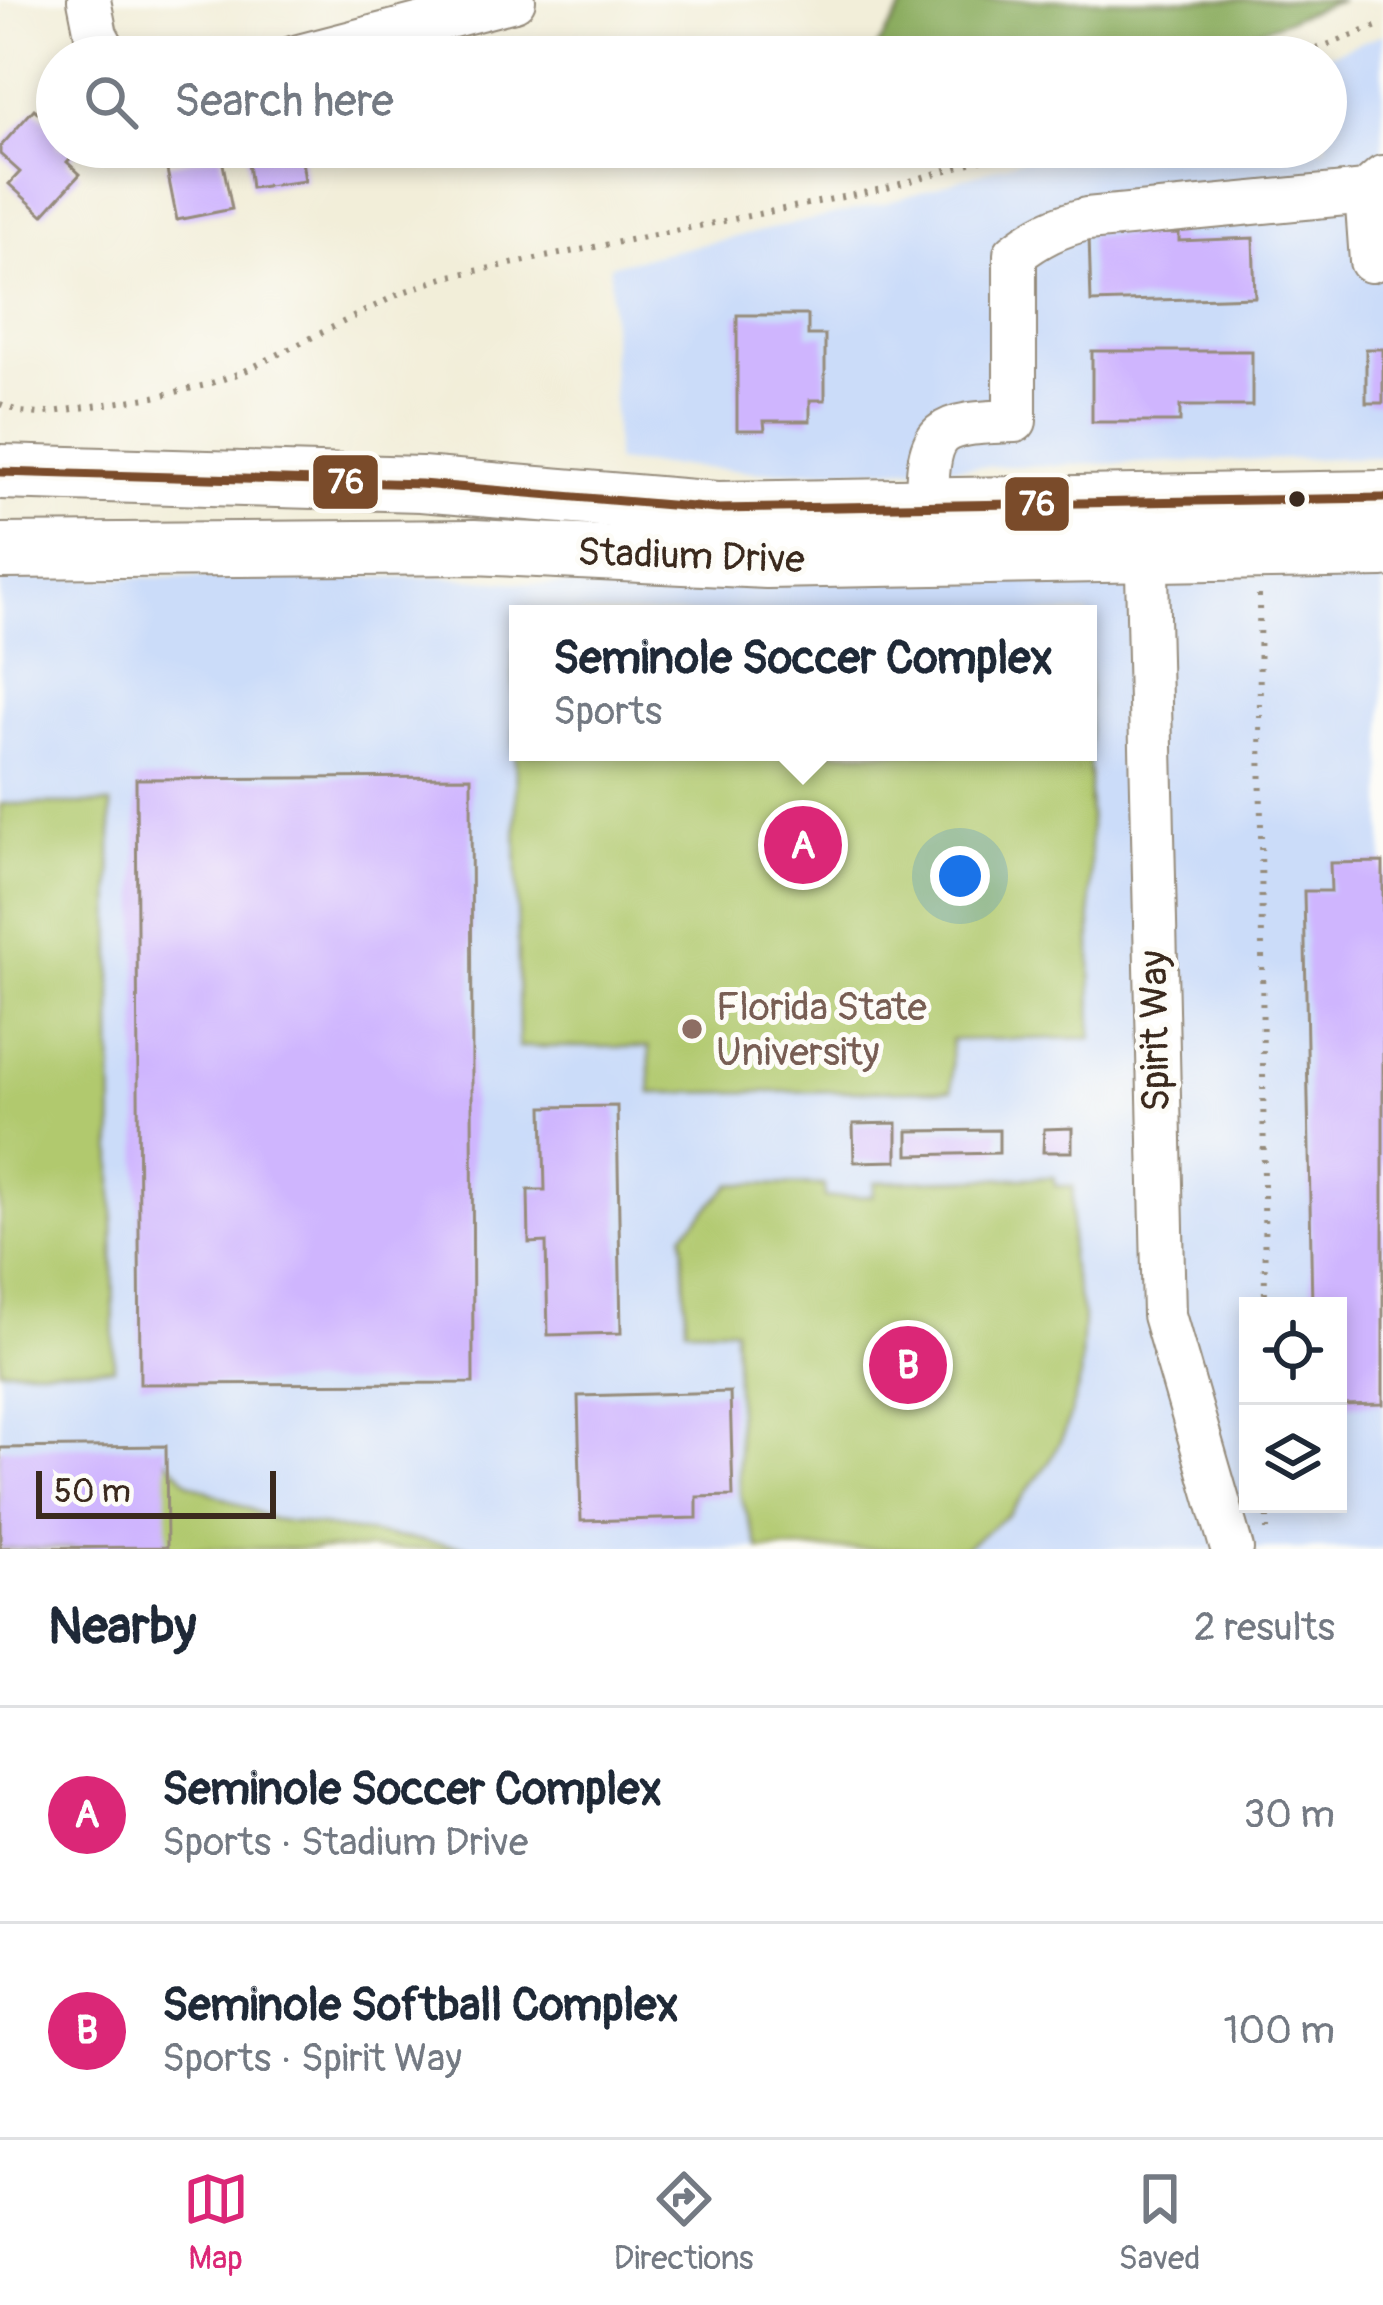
<!DOCTYPE html>
<meta charset="utf-8">
<style>
:root{--surface:#fff;--page:#f2f2f3;--text:#1f2937;--muted:#747a83;--line:#e0e1e3;--accent:#db2777}
body{margin:0;font-family:Pangolin,sans-serif;background:var(--page);color:var(--text)}
.controls{position:absolute;right:36px;bottom:36px;display:grid;overflow:hidden;border-radius:0px;box-shadow:0 6px 18px #0003}
.controls button{width:108px;height:108px;display:grid;place-items:center;padding:0;border:0;border-bottom:3px solid var(--line);background:var(--surface);color:var(--text);font:60px sans-serif}
.scale{position:absolute;left:36px;bottom:30px;width:240px;box-sizing:border-box;padding-left:12px;border:6px solid #3b2a1e;border-top:0;font-size:33px;line-height:42px;white-space:nowrap;color:#3b2a1e;-webkit-text-stroke:9px #fdfcf7;paint-order:stroke}
.you{position:absolute;left:960px;top:876px;width:42px;height:42px;margin:-30px;border:9px solid #fff;border-radius:50%;background:#1a73e8;box-shadow:0 0 0 18px #1a73e833}
.badge{display:grid;place-items:center;width:78px;height:78px;border-radius:50%;background:var(--accent);color:#fff;font-size:39px;font-weight:700}
.pin{position:absolute;translate:-50% -50%;border:6px solid #fff;box-shadow:0 3px 12px #0006}
.popup{position:absolute;left:509px;top:605px;width:588px;height:156px;box-sizing:border-box;display:grid;place-content:center;border-radius:0px;background:var(--surface);filter:drop-shadow(0 3px 9px #0005);font-size:39px;white-space:nowrap;color:var(--muted)}
.popup b{font-size:45px;color:var(--text)}
.popup::after{content:'';position:absolute;left:50%;top:100%;margin-left:-24px;border:24px solid transparent;border-top-color:var(--surface)}
.list{margin:0;padding:0;list-style:none}
h2{display:flex;justify-content:space-between;align-items:center;height:156px;margin:0;padding:0 48px;font-size:51px}
h2 small{font-size:39px;font-weight:400;color:var(--muted)}
.list li{display:grid;grid-template-columns:78px 1fr auto;gap:36px;align-items:center;box-sizing:border-box;height:216px;padding:0 48px;border-top:3px solid var(--line)}
.list b{display:block;font-size:45px;white-space:nowrap}
.list p{margin:0;font-size:39px;white-space:nowrap;color:var(--muted)}
.list em{font-size:39px;font-style:normal;color:var(--muted)}
.icon{flex:none;width:66px;height:66px;fill:none;stroke:currentColor;stroke-width:2;stroke-linecap:round;stroke-linejoin:round}
.map{position:relative;flex:none;width:1383px;height:1549px;overflow:hidden}
.search{position:absolute;background:var(--surface);box-shadow:0 6px 18px #0003;left:36px;right:36px;top:36px;height:132px;display:flex;align-items:center;gap:30px;box-sizing:border-box;padding:0 42px;border-radius:66px;color:var(--muted);font-size:45px}
.sheet{height:588px;background:var(--surface)}
nav{display:flex;justify-content:space-around;align-items:center;box-sizing:border-box;height:168px;border-top:3px solid var(--line);background:var(--surface);font-size:33px;color:var(--muted)}
nav a{display:grid;justify-items:center;gap:6px}
nav .on{color:var(--accent)}
.map>svg:first-child{display:block}
</style>
<div class="map">
<svg width="1383" height="1549" viewBox="0 0 1383 1549">
<rect width="100%" height="100%" fill="#fdfcf7"/>
<filter id="ink" filterUnits="userSpaceOnUse"><feTurbulence type="fractalNoise" baseFrequency=".00833" numOctaves="2"/><feDisplacementMap in="SourceGraphic" scale="24" xChannelSelector="R" yChannelSelector="G"/><feConvolveMatrix kernelMatrix="1 2 1 2 8 2 1 2 1" color-interpolation-filters="sRGB"/></filter>
<filter id="wash" filterUnits="userSpaceOnUse"><feTurbulence type="fractalNoise" baseFrequency=".004" numOctaves="4" result="noise"/><feDisplacementMap in="SourceGraphic" scale="48" xChannelSelector="R" yChannelSelector="G"/><feGaussianBlur stdDeviation="2.7" result="paint"/><feColorMatrix in="noise" values="0 0 0 0 0 0 0 0 0 0 0 0 0 0 0 0 0 1.4 0 .05"/><feComposite in="paint" operator="in"/></filter>
<g filter="url(#wash)">
<rect width="100%" height="100%" fill="#f2eed9"/>
<!-- built -->
<g fill="#cbdcf9" fill-rule="evenodd">
<path d="M1383,34V457L763,472L615,462L610,265L886,203L1060,147H1326V57H1321Z"/>
<path d="M1383,573V1549H0V578L444,577L549,585ZM518,614H1088V752H518ZM1248,1306H1338V1504H1248Z"/>
</g>
<!-- green -->
<g fill="#b1c96e" stroke="#767a46" stroke-width="3">
<path d="M1088,649L1092,1038L951,1040L952,1090L651,1093L649,1047H519L514,652H518V752H1088Z"/>
<path d="M0,804H111L114,1368L0,1369Z"/>
<path d="M1054,1177L1055,1186H1073L1070,1259L1083,1318L1080,1381L1065,1431L1050,1461L1009,1514L963,1549H759L740,1494L734,1328H686L683,1234L731,1184L824,1185L825,1198L873,1196L875,1182Z"/>
<path d="M0,1450L165,1457L189,1483L272,1519L479,1549H0Z"/>
</g>
<!-- forest -->
<path fill="#8cad61" stroke="#646c40" stroke-width="3" d="M908,0H1341L1188,57H871Z"/>
<g id="blocks">
<!-- building -->
<g fill="#cfb5fe">
<path d="M34,109L57,129V147L79,149L67,162L80,174L43,215L9,184L20,172L0,154V147Z"/>
<path d="M246,147H300L305,181L251,188Z"/>
<path d="M221,154L232,209L177,220L166,165Z"/>
<path d="M1179,233V241L1253,238L1255,297L1091,302L1089,236Z"/>
<path d="M737,315H808V335H825V400H810V421H764L765,430H737Z"/>
<rect x="1366" y="349" width="17" height="54"/>
<path d="M1092,351H1252V406H1180V422H1092Z"/>
<path d="M471,777L473,1383L140,1384L136,779Z"/>
<path d="M1383,862V1404L1341,1405L1338,1306H1312L1304,891H1331L1330,863Z"/>
<path d="M617,1106L621,1333L548,1335L546,1242L529,1243L528,1190H545L543,1107Z"/>
<path d="M897,1123V1161L854,1162L853,1124Z"/>
<path d="M1072,1128V1152H1043L1044,1129Z"/>
<path d="M999,1130V1153L908,1155V1131Z"/>
<path d="M730,1392L733,1496L697,1497V1518L581,1521L578,1396Z"/>
<path d="M166,1446L167,1547L0,1548V1448Z"/>
</g>
</g>
</g>
<g filter="url(#ink)">
<use href="#blocks" fill-opacity="0" stroke="#968c7c" stroke-width="3"/>
<g fill="none" stroke-linecap="round" stroke-linejoin="round">
<!-- minor casing -->
<g stroke="#968c7c" stroke-width="46">
<g id="minor">
<path d="M89,0L96,35L108,57"/>
<path d="M295,57L514,0"/>
<path d="M1366,192L1371,261"/>
<path d="M927,507C927,425 937,424 1015,421V254C1038,236 1058,226 1087,219L1366,192L1383,177"/>
<path d="M1146,528L1164,1315L1232,1549"/>
</g>
</g>
<!-- major casing -->
<g stroke="#968c7c" stroke-width="58">
<g id="major">
<path d="M0,472L421,484L717,509L1383,498"/>
<path d="M0,551L474,547L767,561L1383,550"/>
</g>
</g>
<!-- path -->
<g stroke="#968c7c" stroke-width="6" stroke-dasharray="3 9" stroke-linecap="butt">
<path d="M1294,57L1383,24"/>
<path d="M0,404L20,412L39,414L154,397L206,385L243,372L403,292L446,277L887,188L1023,147"/>
<path d="M1259,595L1265,1306"/>
<path d="M1267,1504V1530"/>
</g>
<!-- minor -->
<use href="#minor" stroke="#fff" stroke-width="42"/>
<!-- major -->
<use href="#major" stroke="#fff" stroke-width="54"/>
<!-- bus-1 casing -->
<g stroke="#fdfcf7" stroke-width="18">
<path id="bus-1" d="M0,472L421,484L717,509L1383,498"/>
</g>
<!-- bus-1 -->
<use href="#bus-1" stroke="#7a4b2a" stroke-width="9"/>
</g>
</g>
<!-- markers -->
<circle fill="#3b2a1e" stroke="#fdfcf7" stroke-width="4.5" cx="1297" cy="499" r="10"/>
<circle fill="#8d6e63" stroke="#fdfcf7" stroke-width="4.5" cx="692" cy="1029" r="12"/>
<g text-anchor="middle" dominant-baseline="central" stroke-width="10" stroke-linejoin="round" paint-order="stroke">
<!-- street labels -->
<g font-size="39" fill="#3b2a1e" stroke="#fdfcf7">
<text transform="translate(691 556) rotate(2)">Stadium Drive</text>
<text transform="translate(1155 1031) rotate(-91)">Spirit Way</text>
</g>
<!-- education labels -->
<g font-size="39" fill="#785e54" stroke="#fdfcf7" text-anchor="start">
<text x="716" y="1007">Florida State<tspan x="716" dy="45">University</tspan></text>
</g>
</g>
<g stroke="#fdfcf7" stroke-width="4.5">
<rect x="311" y="453" width="69" height="58" rx="12" fill="#7a4b2a"/>
<rect x="1003" y="475" width="68" height="58" rx="12" fill="#7a4b2a"/>
</g>
<g font-size="33" text-anchor="middle" font-weight="bold" fill="#fff">
<text x="346" y="493">76</text>
<text x="1037" y="515">76</text>
</g>
</svg>
<div class="controls">
<button><svg class="icon" aria-label="locate" viewBox="0 0 24 24"><circle cx="12" cy="12" r="6"/><path d="M12 2v4M12 18v4M2 12h4M18 12h4"/></svg></button>
<button><svg class="icon" aria-label="layers" viewBox="0 0 24 24"><path d="M12 4l9 5-9 5-9-5zM3 14l9 5 9-5"/></svg></button>
</div>
<div class="scale">50 m</div>
<div class="you"></div>
<div class="pin badge" style="left:803px;top:845px">A</div>
<div class="popup"><b>Seminole Soccer Complex</b>Sports</div>
<div class="pin badge" style="left:908px;top:1365px">B</div>
<div class="search"><svg class="icon" aria-label="search" viewBox="0 0 24 24"><circle cx="10" cy="10" r="6"/><path d="M15 15l6 6"/></svg>Search here</div>
</div>
<section class="sheet">
<h2>Nearby<small>2 results</small></h2>
<ul class="list">
<li><span class="badge">A</span><div><b>Seminole Soccer Complex</b><p>Sports · Stadium Drive</p></div><em>30 m</em></li>
<li><span class="badge">B</span><div><b>Seminole Softball Complex</b><p>Sports · Spirit Way</p></div><em>100 m</em></li>
</ul>
</section>
<nav>
<a class="on"><svg class="icon" aria-label="map" viewBox="0 0 24 24"><path d="M3 6l6-2 6 2 6-2v14l-6 2-6-2-6 2zM9 4v14M15 6v14"/></svg>Map</a>
<a><svg class="icon" aria-label="directions" viewBox="0 0 24 24"><path d="M12 3l9 9-9 9-9-9zM9 14v-3h6M13 9l2 2-2 2"/></svg>Directions</a>
<a><svg class="icon" aria-label="saved" viewBox="0 0 24 24"><path d="M7 4h10v16l-5-4-5 4z"/></svg>Saved</a>
</nav>
